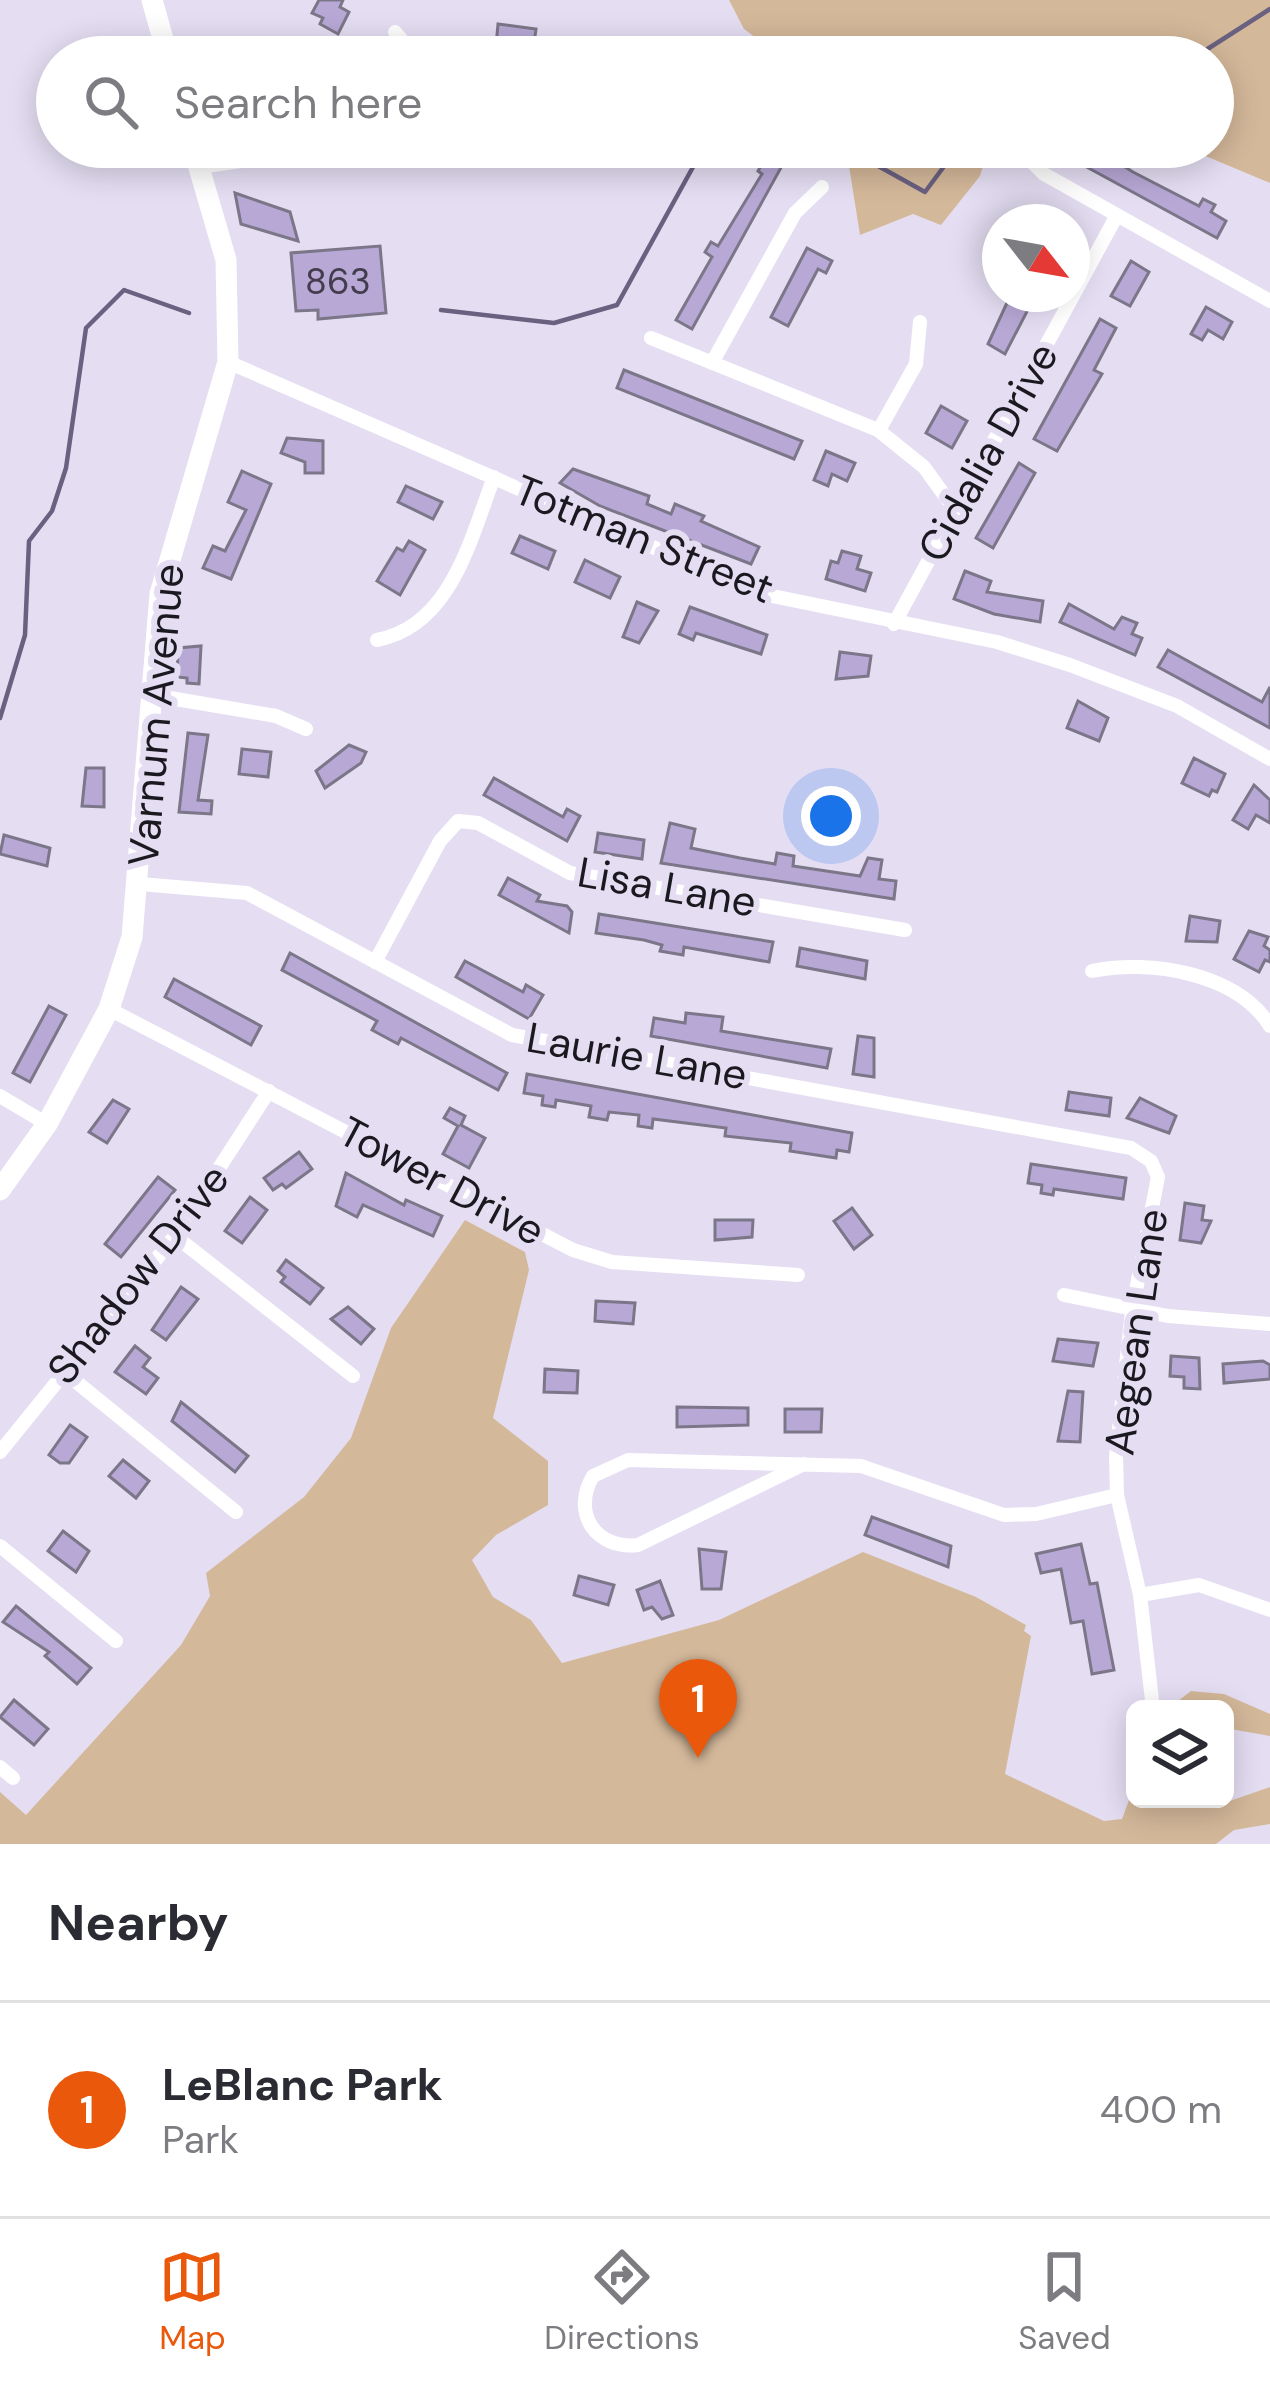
<!DOCTYPE html>
<style>
:root{--surface:#fff;--page:#f7f7f7;--text:#2b2b33;--muted:#7c7c81;--line:#e1e1e2;--accent:#ea580c}
body{margin:0;font-family:"DM Sans",sans-serif;background:var(--page);color:var(--text)}
.controls{position:absolute;right:36px;bottom:36px;display:grid;overflow:hidden;border-radius:18px;box-shadow:0 6px 30px #0003}
.controls button{width:108px;height:108px;display:grid;place-items:center;padding:0;border:0;border-bottom:3px solid var(--line);background:var(--surface);color:var(--text);font:60px sans-serif}
.compass{position:absolute;left:982px;top:204px;width:108px;height:108px;border-radius:50%;background:var(--surface);box-shadow:0 6px 30px #0003;rotate:121deg}
.you{position:absolute;left:831px;top:816px;width:42px;height:42px;margin:-30px;border:9px solid #fff;border-radius:50%;background:#1a73e8;box-shadow:0 0 0 18px #1a73e833}
.badge{display:grid;place-items:center;width:78px;height:78px;border-radius:50%;background:var(--accent);color:#fff;font-size:39px;font-weight:700}
.pin{position:absolute;translate:-50% -99px;filter:drop-shadow(0 3px 6px #0008)}
.pin::after{content:'';position:absolute;top:63px;width:42px;height:36px;background:inherit;clip-path:polygon(0 0,100% 0,50% 100%)}
.list{margin:0;padding:0;list-style:none}
h2{display:flex;justify-content:space-between;align-items:center;height:156px;margin:0;padding:0 48px;font-size:51px}
h2 small{font-size:39px;font-weight:400;color:var(--muted)}
.list li{display:grid;grid-template-columns:78px 1fr auto;gap:36px;align-items:center;box-sizing:border-box;height:216px;padding:0 48px;border-top:3px solid var(--line)}
.list b{display:block;font-size:45px;white-space:nowrap}
.list p{margin:0;font-size:39px;white-space:nowrap;color:var(--muted)}
.list em{font-size:39px;font-style:normal;color:var(--muted)}
.icon{flex:none;width:66px;height:66px;fill:none;stroke:currentColor;stroke-width:2;stroke-linecap:round;stroke-linejoin:round}
.map{position:relative;flex:none;width:1270px;height:1844px;overflow:hidden}
.search{position:absolute;background:var(--surface);box-shadow:0 6px 30px #0003;left:36px;right:36px;top:36px;height:132px;display:flex;align-items:center;gap:30px;box-sizing:border-box;padding:0 42px;border-radius:66px;color:var(--muted);font-size:45px}
.sheet{height:372px;background:var(--surface)}
nav{display:flex;justify-content:space-around;align-items:center;box-sizing:border-box;height:168px;border-top:3px solid var(--line);background:var(--surface);font-size:33px;color:var(--muted)}
nav a{display:grid;justify-items:center;gap:6px}
nav .on{color:var(--accent)}
.map>svg:first-child{display:block}
</style>
<div class="map">
<svg width="1270" height="1844" viewBox="0 0 1270 1844">
<rect width="100%" height="100%" fill="#e5def3"/>
<!-- green -->
<g fill="#d4b89a">
<path d="M729,0H1270V183L1184,147H1213V57H782L744,29Z"/>
<path d="M846,147H989L980,176L941,225L913,214L860,235Z"/>
<path d="M465,1220L525,1252L529,1270L493,1418L548,1461V1505L496,1535L472,1560L493,1597L531,1620L562,1663L719,1620L863,1552L976,1597L1026,1625L1024,1631L1031,1636L1005,1774L1104,1821L1122,1819L1135,1784V1799L1227,1802L1270,1787V1824L1234,1830L1216,1844H0V1792L26,1815L181,1645L210,1596L206,1573L304,1497L351,1438L391,1328Z"/>
<path d="M1191,1691L1224,1694L1270,1714V1736L1225,1728V1709H1185L1178,1701Z"/>
</g>
<g fill="none" stroke-linecap="round" stroke-linejoin="round">
<!-- stream -->
<g stroke="#6a6080" stroke-width="4.5">
<path d="M976,57L980,45L1011,57"/>
<path d="M1195,57L1270,9"/>
<path d="M844,147L925,192L945,165L934,147"/>
<path d="M441,310L554,323L617,305L704,147"/>
<path d="M0,718L25,635L29,541L52,511L66,468L86,328L124,290L189,313"/>
</g>
</g>
<!-- building -->
<g fill="#b7a8d5" stroke="#7c7689" stroke-width="3">
<path d="M319,0H343L340,7L349,12L338,34L320,24L323,18L312,13Z"/>
<path d="M498,24L536,29L533,51L496,46Z"/>
<path d="M746,147H779L789,153L692,329L676,320L712,257L705,252L711,242L718,246L762,174L758,171L765,159Z"/>
<path d="M1050,147H1107L1121,154L1117,162L1133,172L1199,206L1203,199L1215,205L1211,212L1226,221L1217,238Z"/>
<path d="M235,193L290,212L298,241L241,224Z"/>
<path d="M380,246L386,313L318,319V310L296,311L291,253Z"/>
<path d="M807,248L832,261L826,273L818,269L788,326L771,317Z"/>
<path d="M1131,261L1149,272L1130,306L1111,296Z"/>
<path d="M1011,294H1036L1005,354L988,344Z"/>
<path d="M1206,307L1232,322L1223,339L1208,330L1202,340L1191,334Z"/>
<path d="M1100,319L1116,328L1094,370L1102,374L1057,451L1034,439Z"/>
<path d="M624,370L802,441L794,459L617,388Z"/>
<path d="M941,406L967,421L952,448L926,433Z"/>
<path d="M287,438L323,441V473H305V462L281,453Z"/>
<path d="M826,451L855,463L847,481L832,474L828,486L814,480Z"/>
<path d="M1019,463L1035,473L993,548L976,538Z"/>
<path d="M573,469L649,496L647,504L671,514L675,504L704,516L701,521L759,547L751,564L600,506L560,483Z"/>
<path d="M242,471L271,484L231,579L203,568L213,546L225,551L246,510L228,502Z"/>
<path d="M406,486L442,502L433,519L398,502Z"/>
<path d="M520,536L555,551L548,569L512,553Z"/>
<path d="M409,541L425,550L400,595L377,581L397,548L403,551Z"/>
<path d="M842,551L861,556L857,569L871,573L865,591L826,579L831,561L838,563Z"/>
<path d="M585,560L620,577L610,598L575,582Z"/>
<path d="M965,571L991,581L987,592L1043,601L1040,622L994,614L954,599Z"/>
<path d="M637,602L658,611L639,643L623,637Z"/>
<path d="M1069,604L1114,629L1122,617L1137,623L1132,634L1142,638L1135,655L1060,622Z"/>
<path d="M690,607L767,635L761,654L696,633L693,640L679,634Z"/>
<path d="M201,646L199,684L187,683V678L177,677L178,648Z"/>
<path d="M1168,650L1262,702L1270,687V728L1158,667Z"/>
<path d="M840,652L871,656L868,676L836,679Z"/>
<path d="M1078,701L1108,718L1099,741L1067,728Z"/>
<path d="M188,733L208,735L198,800L212,801L211,814L179,812Z"/>
<path d="M349,745L366,752L361,763L325,788L316,771Z"/>
<path d="M242,749L271,752L268,777L239,774Z"/>
<path d="M1194,758L1225,774L1217,792L1212,790L1209,796L1182,783Z"/>
<path d="M86,768H104V807L82,806Z"/>
<path d="M494,778L563,817L567,809L580,816L567,841L484,795Z"/>
<path d="M1254,785L1270,800V823L1256,815L1248,829L1233,820Z"/>
<path d="M670,823L695,829L691,848L740,858L775,864L777,853L794,856L793,866L860,876L868,858L882,860L879,879L896,881L894,899L661,863Z"/>
<path d="M598,833L644,840L642,859L595,852Z"/>
<path d="M4,835L50,848L47,866L0,854Z"/>
<path d="M508,878L540,895L537,901L567,906L572,912L569,933L499,895Z"/>
<path d="M599,914L773,942L769,962L684,947L683,955L660,951L662,945L644,940L596,933Z"/>
<path d="M1190,916L1220,921L1217,942L1186,941Z"/>
<path d="M1249,931L1268,937L1264,946L1270,950V962L1265,960L1259,972L1234,959Z"/>
<path d="M800,948L867,961L865,979L797,966Z"/>
<path d="M290,953L507,1073L498,1090L401,1038L398,1044L372,1030L377,1021L282,970Z"/>
<path d="M465,961L523,992L526,985L543,995L529,1019L456,977Z"/>
<path d="M174,979L261,1026L251,1045L165,997Z"/>
<path d="M49,1006L66,1015L30,1082L13,1073Z"/>
<path d="M686,1013L723,1017L721,1031L831,1049L827,1068L651,1036L654,1018L685,1023Z"/>
<path d="M858,1036L874,1038V1077L853,1074Z"/>
<path d="M527,1074L852,1133L849,1152L837,1150L836,1158L790,1151L791,1143L725,1136L726,1128L653,1119L652,1128L638,1126L639,1115L609,1112L607,1120L589,1117L591,1106L556,1100L555,1107L542,1105L543,1096L524,1093Z"/>
<path d="M1069,1092L1111,1098L1109,1116L1066,1110Z"/>
<path d="M1140,1098L1176,1116L1169,1133L1127,1118Z"/>
<path d="M113,1100L129,1109L107,1143L89,1132Z"/>
<path d="M450,1108L465,1116L461,1125L485,1138L469,1168L443,1154L458,1126L444,1118Z"/>
<path d="M299,1152L312,1169L286,1188L282,1184L273,1190L264,1178Z"/>
<path d="M1031,1164L1126,1178L1123,1199L1054,1189L1053,1195L1041,1193L1042,1185L1028,1183Z"/>
<path d="M346,1173L404,1205L406,1200L442,1216L433,1236L363,1205L357,1217L336,1206Z"/>
<path d="M158,1177L175,1190L121,1257L105,1244Z"/>
<path d="M250,1197L267,1210L242,1243L225,1231Z"/>
<path d="M1185,1203L1204,1206L1202,1220L1211,1221L1201,1243L1180,1240Z"/>
<path d="M852,1208L872,1235L854,1249L834,1221Z"/>
<path d="M715,1220H753L752,1237L715,1240Z"/>
<path d="M286,1260L323,1288L310,1304L281,1282L285,1277L278,1271Z"/>
<path d="M181,1287L198,1299L166,1340L152,1330Z"/>
<path d="M596,1301L635,1303L633,1324L595,1321Z"/>
<path d="M348,1307L374,1329L361,1344L331,1319Z"/>
<path d="M1058,1339L1098,1343L1093,1366L1053,1361Z"/>
<path d="M135,1346L150,1358L143,1367L158,1378L146,1394L115,1372Z"/>
<path d="M1171,1356L1199,1358L1200,1389L1184,1388V1377L1170,1376Z"/>
<path d="M1263,1361L1270,1365V1379L1224,1383L1223,1364Z"/>
<path d="M545,1369L578,1371L577,1393L544,1392Z"/>
<path d="M1068,1391L1083,1392L1080,1442L1058,1441Z"/>
<path d="M181,1402L248,1456L235,1472L172,1421Z"/>
<path d="M677,1407L748,1408V1425L677,1427Z"/>
<path d="M785,1409H822L821,1432H785Z"/>
<path d="M70,1425L87,1437L69,1463H60L49,1455Z"/>
<path d="M123,1460L149,1481L136,1498L109,1476Z"/>
<path d="M872,1517L951,1546L948,1567L865,1535Z"/>
<path d="M63,1531L89,1551L76,1572L48,1551Z"/>
<path d="M1081,1544L1090,1584L1097,1583L1114,1670L1092,1674L1083,1621L1071,1623L1061,1569L1041,1573L1036,1554Z"/>
<path d="M699,1549L726,1552L721,1589H702Z"/>
<path d="M579,1576L614,1585L608,1605L574,1595Z"/>
<path d="M660,1581L673,1615L662,1619L652,1607L644,1610L637,1590Z"/>
<path d="M16,1606L91,1668L77,1684L45,1656L49,1652L3,1622Z"/>
<path d="M14,1700L48,1729L34,1745L0,1717Z"/>
</g>
<g fill="none" stroke-linecap="round" stroke-linejoin="round">
<!-- minor -->
<g stroke="#fff" stroke-width="14">
<path d="M395,32L416,57"/>
<path d="M1022,152L1044,174L1270,301"/>
<path d="M199,167L342,147"/>
<path d="M651,338L878,430L924,467L955,510"/>
<path d="M228,362L758,593L997,642L1070,665L1177,706L1270,759"/>
<path d="M712,363L795,213L822,187"/>
<path d="M879,430L916,364L920,322"/>
<path d="M894,624L1116,217"/>
<path d="M377,640C451,626 470,540 494,477"/>
<path d="M152,695L276,716L306,729"/>
<path d="M140,884L247,893L512,1035L1131,1148L1151,1161L1158,1177L1132,1311L1116,1455L1117,1495L1140,1595L1153,1709"/>
<path d="M375,962L440,841L458,821L478,823L570,873L905,930"/>
<path d="M1092,971C1150,959 1237,973 1270,1026"/>
<path d="M109,1009L573,1250L612,1262L798,1275"/>
<path d="M0,1096L47,1124"/>
<path d="M175,1236L353,1376"/>
<path d="M1064,1295L1168,1316L1270,1324"/>
<path d="M63,1371L236,1512"/>
<path d="M0,1452L175,1236L269,1091"/>
<path d="M804,1464L638,1545C596,1550 571,1513 593,1476L628,1460L861,1466L1004,1515L1036,1514L1117,1495"/>
<path d="M0,1546L116,1641"/>
<path d="M1140,1595L1199,1585L1270,1610"/>
<path d="M0,1767L13,1778"/>
</g>
<!-- secondary -->
<g stroke="#fff" stroke-width="21">
<path d="M152,0L168,57"/>
<path d="M0,1190L47,1124L109,1009L132,937L160,594L228,362L226,260L193,147"/>
</g>
</g>
<g text-anchor="middle" dominant-baseline="central" stroke-width="12" stroke-linejoin="round" paint-order="stroke">
<!-- number labels -->
<g font-size="36" fill="#423d4d">
<text x="338" y="281">863</text>
</g>
<!-- street labels -->
<g font-size="42" fill="#1b1920" stroke="#e5def3">
<text transform="translate(988 452) rotate(-61)">Cidalia Drive</text>
<text transform="translate(644 539) rotate(22)">Totman Street</text>
<text transform="translate(156 715) rotate(-85)">Varnum Avenue</text>
<text transform="translate(667 887) rotate(10)">Lisa Lane</text>
<text transform="translate(637 1056) rotate(10)">Laurie Lane</text>
<text transform="translate(442 1181) rotate(28)">Tower Drive</text>
<text transform="translate(138 1274) rotate(-52)">Shadow Drive</text>
<text transform="translate(1136 1332) rotate(-82)">Aegean Lane</text>
</g>
</g>
</svg>
<div class="controls">
<button><svg class="icon" aria-label="layers" viewBox="0 0 24 24"><path d="M12 4l9 5-9 5-9-5zM3 14l9 5 9-5"/></svg></button>
</div>
<svg class="compass" viewBox="-18 -18 36 36"><path d="M0-13l5 13h-10z" fill="#e53935"/><path d="M0 13l5-13h-10z" fill="#7c7c81"/></svg>
<div class="you"></div>
<div class="pin badge" style="left:698px;top:1758px">1</div>
<div class="search"><svg class="icon" aria-label="search" viewBox="0 0 24 24"><circle cx="10" cy="10" r="6"/><path d="M15 15l6 6"/></svg>Search here</div>
</div>
<section class="sheet">
<h2>Nearby<small></small></h2>
<ul class="list">
<li><span class="badge">1</span><div><b>LeBlanc Park</b><p>Park</p></div><em>400 m</em></li>
</ul>
</section>
<nav>
<a class="on"><svg class="icon" aria-label="map" viewBox="0 0 24 24"><path d="M3 6l6-2 6 2 6-2v14l-6 2-6-2-6 2zM9 4v14M15 6v14"/></svg>Map</a>
<a><svg class="icon" aria-label="directions" viewBox="0 0 24 24"><path d="M12 3l9 9-9 9-9-9zM9 14v-3h6M13 9l2 2-2 2"/></svg>Directions</a>
<a><svg class="icon" aria-label="saved" viewBox="0 0 24 24"><path d="M7 4h10v16l-5-4-5 4z"/></svg>Saved</a>
</nav>
